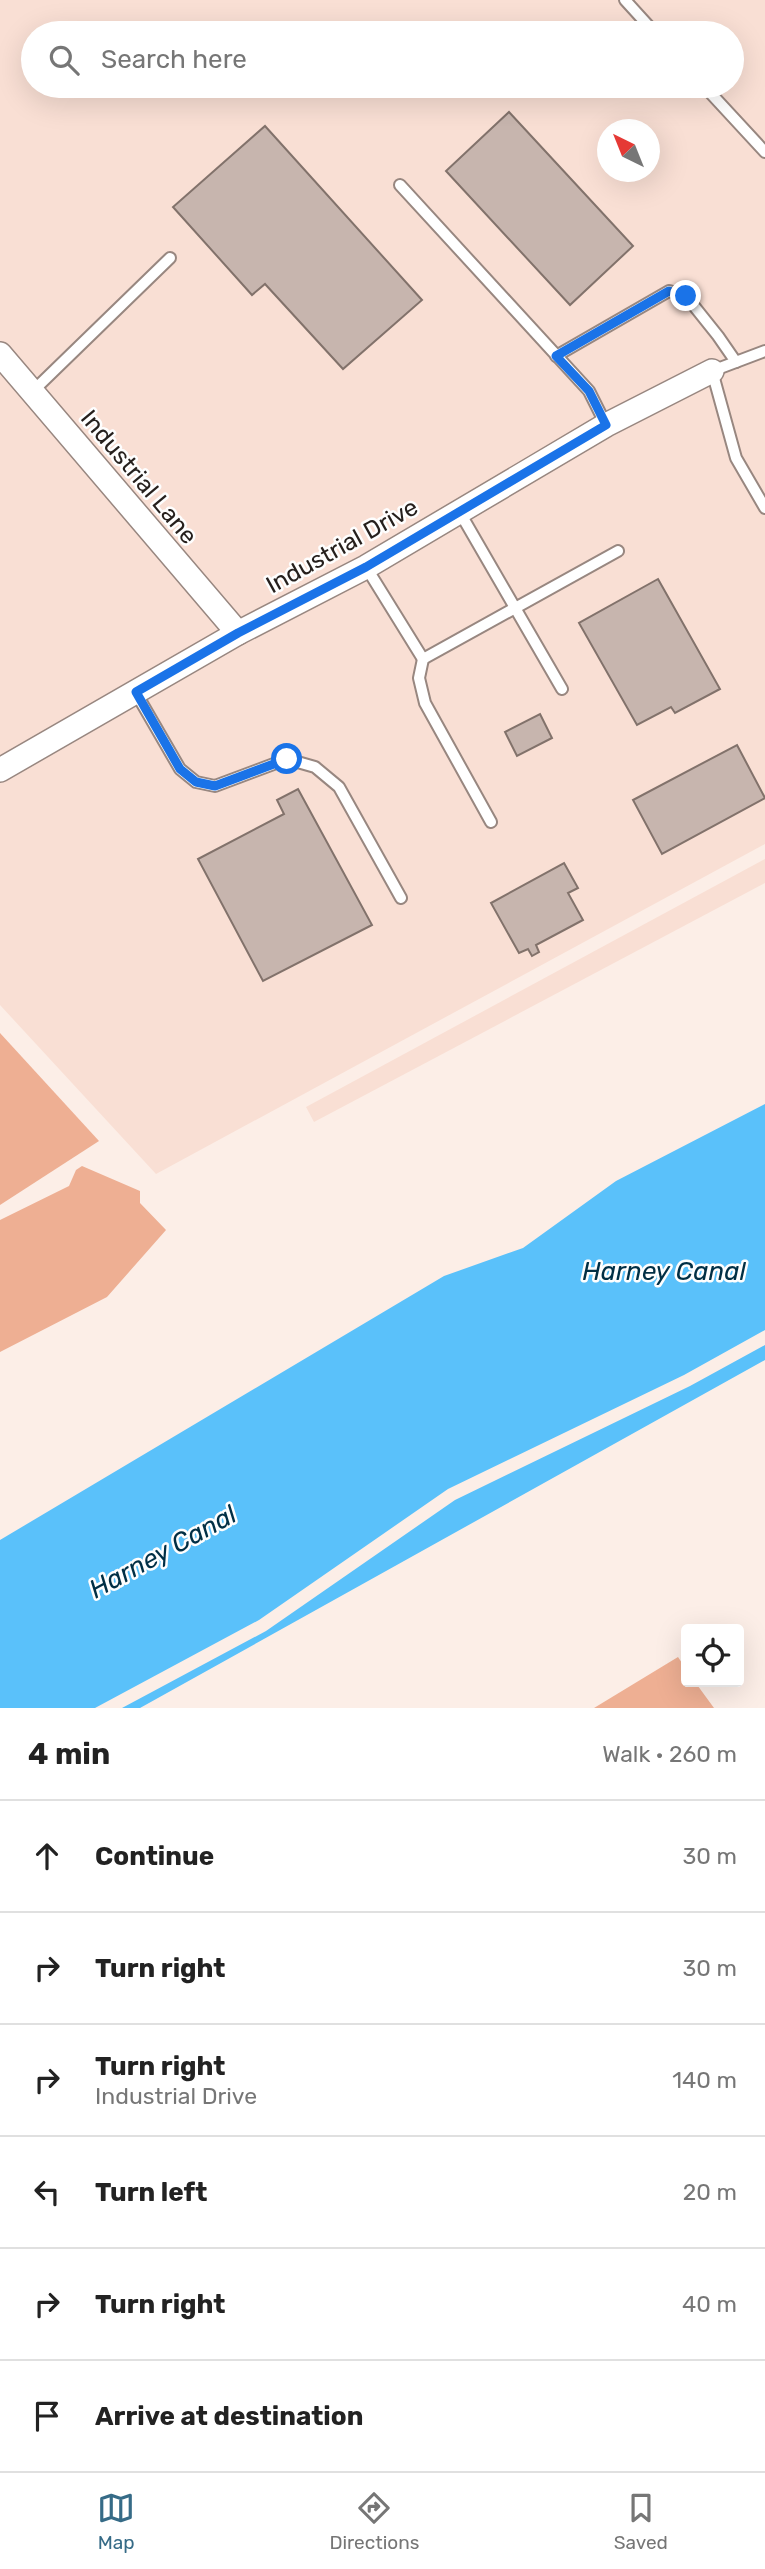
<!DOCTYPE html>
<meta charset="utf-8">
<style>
:root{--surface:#fff;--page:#f2f2f2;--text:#222;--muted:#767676;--line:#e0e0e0;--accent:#366b87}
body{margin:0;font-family:Rubik,sans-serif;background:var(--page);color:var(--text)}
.controls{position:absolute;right:21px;bottom:21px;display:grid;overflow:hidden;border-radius:7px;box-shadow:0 7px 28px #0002}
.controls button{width:63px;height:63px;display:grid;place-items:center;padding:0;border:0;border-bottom:2px solid var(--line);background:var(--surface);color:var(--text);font:35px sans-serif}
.compass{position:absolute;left:597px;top:119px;width:63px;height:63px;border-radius:50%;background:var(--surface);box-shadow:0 7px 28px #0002;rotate:317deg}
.stop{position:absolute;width:21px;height:21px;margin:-16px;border:5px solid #1a73e8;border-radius:50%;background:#fff}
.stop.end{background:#1a73e8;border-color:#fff;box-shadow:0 2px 7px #0008}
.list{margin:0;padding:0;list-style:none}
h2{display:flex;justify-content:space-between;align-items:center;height:91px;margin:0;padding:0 28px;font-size:30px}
h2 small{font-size:23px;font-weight:400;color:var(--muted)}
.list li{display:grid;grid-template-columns:46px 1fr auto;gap:21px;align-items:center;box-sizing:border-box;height:112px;padding:0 28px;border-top:2px solid var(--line)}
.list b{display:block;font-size:26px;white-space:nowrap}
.list p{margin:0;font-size:23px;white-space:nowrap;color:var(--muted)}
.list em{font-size:23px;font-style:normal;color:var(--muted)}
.icon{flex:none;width:38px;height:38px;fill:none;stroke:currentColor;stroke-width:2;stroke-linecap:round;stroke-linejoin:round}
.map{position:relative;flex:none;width:765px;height:1708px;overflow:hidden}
.search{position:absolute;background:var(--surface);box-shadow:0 7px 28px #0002;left:21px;right:21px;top:21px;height:77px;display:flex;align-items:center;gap:18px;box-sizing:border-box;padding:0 24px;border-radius:38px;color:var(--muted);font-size:26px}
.sheet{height:763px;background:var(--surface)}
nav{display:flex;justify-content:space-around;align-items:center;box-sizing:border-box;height:98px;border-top:2px solid var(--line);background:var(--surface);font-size:19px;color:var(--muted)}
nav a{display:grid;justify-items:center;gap:4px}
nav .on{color:var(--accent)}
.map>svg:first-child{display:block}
</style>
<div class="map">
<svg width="765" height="1708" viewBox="0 0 765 1708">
<rect width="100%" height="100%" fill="#fceee7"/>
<!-- built -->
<g fill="#f9dfd4" fill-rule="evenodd">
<path d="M0,0H765V844L156,1174L0,1005ZM33,33H732V86H33ZM608,130H650V172H608Z"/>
<path d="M765,859V883L314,1122L306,1107Z"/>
</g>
<!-- green -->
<g fill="#eeaf93">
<path d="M0,1033L99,1141L0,1205Z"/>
<path d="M82,1166L140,1191V1203L166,1230L107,1297L0,1352V1220L69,1186L76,1170Z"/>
<path d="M678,1657L686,1669V1682H695L714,1708H594Z"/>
</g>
<!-- water -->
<g fill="#5ac1fa">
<path d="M765,1104V1330L684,1375L448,1489L259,1620L95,1708H0V1540L444,1276L523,1248L616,1181Z"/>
<path d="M765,1345V1360L140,1708H122L266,1631L455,1500L690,1386Z"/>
</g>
<!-- building -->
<g fill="#c7b5ae" stroke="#82726b" stroke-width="2">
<path d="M509,112L633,246L570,305L446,171Z"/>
<path d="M265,126L422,300L343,369L265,284L252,295L173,207Z"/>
<path d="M658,579L720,689L675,713L671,707L637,725L579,623Z"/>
<path d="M540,714L552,738L517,756L505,732Z"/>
<path d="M737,745L765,798L662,854L633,800Z"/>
<path d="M298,789L372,925L263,981L198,859L284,814L277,800Z"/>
<path d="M564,863L578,888L568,893L583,920L536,945L539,952L532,956L528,949L519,953L491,903Z"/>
</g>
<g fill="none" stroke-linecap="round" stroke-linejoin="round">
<!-- service casing -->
<g stroke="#988780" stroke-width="14">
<g id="service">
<path d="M625,0L655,33"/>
<path d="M704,86L765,152"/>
<path d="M400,185L589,391L606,425"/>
<path d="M765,351L712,371L736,458L765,508"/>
<path d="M556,356L669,291L686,296L718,336L736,362"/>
<path d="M32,392L170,258"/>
<path d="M459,511L562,689"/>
<path d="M366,567L423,659L618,551"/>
<path d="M423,659L419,678L425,703L491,822"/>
<path d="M136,693L180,769L196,782L215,786L287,759L315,767L339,787L401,898"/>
</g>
</g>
<!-- minor casing -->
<g stroke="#988780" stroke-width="26">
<g id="minor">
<path d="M0,354L238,633"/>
<path d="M0,770L238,633L366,567L606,425L712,371"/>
</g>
</g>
<!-- service -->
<use href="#service" stroke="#fff" stroke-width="10"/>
<!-- minor -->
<use href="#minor" stroke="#fff" stroke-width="23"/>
</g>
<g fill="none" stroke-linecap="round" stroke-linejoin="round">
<!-- route -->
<path stroke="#1a73e8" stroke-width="9" d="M287,759L215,786L196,782L180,769L136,692L238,633L366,567L606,425L589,391L556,356L669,291L686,296"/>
</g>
<g text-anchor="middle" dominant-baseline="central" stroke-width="5" stroke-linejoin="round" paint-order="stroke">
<!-- street labels -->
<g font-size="24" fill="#251f1c" stroke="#fefefe">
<text transform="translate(139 477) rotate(50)">Industrial Lane</text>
<text transform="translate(342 546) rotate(-29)">Industrial Drive</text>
</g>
<!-- water labels -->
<g font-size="26" font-style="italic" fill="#002f45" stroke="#fefefe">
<text x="664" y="1271">Harney Canal</text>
<text transform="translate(163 1552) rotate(-29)">Harney Canal</text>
</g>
</g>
</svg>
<div class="controls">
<button><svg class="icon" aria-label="locate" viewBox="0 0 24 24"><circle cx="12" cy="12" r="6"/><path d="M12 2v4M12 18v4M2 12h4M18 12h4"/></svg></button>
</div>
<svg class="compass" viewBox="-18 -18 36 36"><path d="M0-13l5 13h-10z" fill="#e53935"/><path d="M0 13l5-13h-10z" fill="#767676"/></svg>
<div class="stop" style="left:287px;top:759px"></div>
<div class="stop end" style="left:686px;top:296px"></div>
<div class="search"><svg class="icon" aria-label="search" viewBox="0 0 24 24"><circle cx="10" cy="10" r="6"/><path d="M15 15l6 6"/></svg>Search here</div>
</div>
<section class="sheet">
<h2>4 min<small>Walk · 260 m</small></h2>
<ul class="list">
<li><svg class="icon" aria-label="ahead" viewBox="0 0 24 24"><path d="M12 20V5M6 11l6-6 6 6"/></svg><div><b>Continue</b></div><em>30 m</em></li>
<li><svg class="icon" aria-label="right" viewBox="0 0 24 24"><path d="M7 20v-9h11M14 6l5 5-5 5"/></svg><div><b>Turn right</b></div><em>30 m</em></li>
<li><svg class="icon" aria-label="right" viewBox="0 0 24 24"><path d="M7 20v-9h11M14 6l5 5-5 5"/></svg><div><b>Turn right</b><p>Industrial Drive</p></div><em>140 m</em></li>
<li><svg class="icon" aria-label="left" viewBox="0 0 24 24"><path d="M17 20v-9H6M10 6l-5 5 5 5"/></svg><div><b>Turn left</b></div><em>20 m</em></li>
<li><svg class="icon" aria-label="right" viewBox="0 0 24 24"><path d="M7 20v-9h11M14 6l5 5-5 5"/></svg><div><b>Turn right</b></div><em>40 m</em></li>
<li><svg class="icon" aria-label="arrive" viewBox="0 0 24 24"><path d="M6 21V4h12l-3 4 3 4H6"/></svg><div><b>Arrive at destination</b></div></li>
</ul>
</section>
<nav>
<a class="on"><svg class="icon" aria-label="map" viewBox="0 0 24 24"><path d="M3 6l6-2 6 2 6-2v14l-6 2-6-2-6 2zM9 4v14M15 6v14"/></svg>Map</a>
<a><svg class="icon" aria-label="directions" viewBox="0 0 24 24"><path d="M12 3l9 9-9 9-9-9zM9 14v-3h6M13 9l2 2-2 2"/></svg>Directions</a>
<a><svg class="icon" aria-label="saved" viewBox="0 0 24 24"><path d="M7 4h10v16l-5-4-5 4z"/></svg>Saved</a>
</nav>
